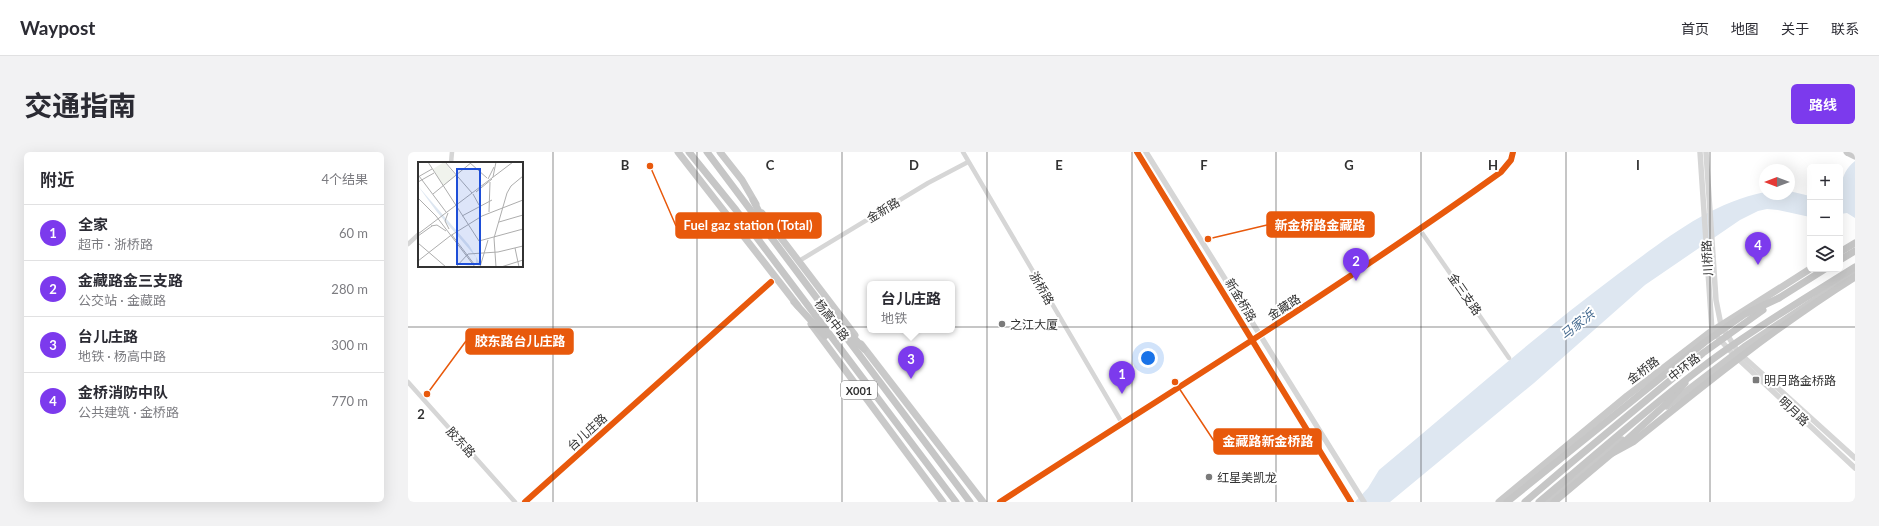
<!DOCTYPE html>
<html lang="zh">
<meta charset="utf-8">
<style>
:root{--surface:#fff;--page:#f2f2f3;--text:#2b2b33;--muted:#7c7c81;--line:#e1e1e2;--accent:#7c3aed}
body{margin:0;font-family:Lato,"Noto Sans SC",sans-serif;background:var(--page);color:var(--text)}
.controls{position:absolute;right:12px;top:12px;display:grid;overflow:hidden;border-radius:6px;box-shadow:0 4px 16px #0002}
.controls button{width:36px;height:36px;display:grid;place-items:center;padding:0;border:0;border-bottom:1px solid var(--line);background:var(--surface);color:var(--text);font:20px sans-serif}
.compass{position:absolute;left:1351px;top:12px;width:36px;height:36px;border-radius:50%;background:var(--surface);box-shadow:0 4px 16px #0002;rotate:270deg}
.you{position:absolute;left:740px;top:206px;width:14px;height:14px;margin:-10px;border:3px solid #fff;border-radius:50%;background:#1a73e8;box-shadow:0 0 0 6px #1a73e833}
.badge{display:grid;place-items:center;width:26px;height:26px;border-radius:50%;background:var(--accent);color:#fff;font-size:13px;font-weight:700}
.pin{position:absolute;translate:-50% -33px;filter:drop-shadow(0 1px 2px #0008)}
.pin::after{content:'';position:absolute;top:21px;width:14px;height:12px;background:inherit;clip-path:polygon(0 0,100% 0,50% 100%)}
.popup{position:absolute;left:459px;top:129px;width:88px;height:52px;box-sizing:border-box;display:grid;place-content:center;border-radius:6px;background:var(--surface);filter:drop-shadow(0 1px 3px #0005);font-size:13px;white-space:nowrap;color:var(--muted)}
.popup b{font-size:15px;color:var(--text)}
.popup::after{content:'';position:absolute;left:50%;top:100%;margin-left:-8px;border:8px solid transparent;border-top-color:var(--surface)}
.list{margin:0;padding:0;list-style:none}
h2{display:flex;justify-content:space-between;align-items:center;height:52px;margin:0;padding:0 16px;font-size:17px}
h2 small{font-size:13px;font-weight:400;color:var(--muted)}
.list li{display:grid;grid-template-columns:26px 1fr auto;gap:12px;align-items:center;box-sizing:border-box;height:56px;padding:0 16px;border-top:1px solid var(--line)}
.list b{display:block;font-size:15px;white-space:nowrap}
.list p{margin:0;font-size:13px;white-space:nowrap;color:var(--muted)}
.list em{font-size:13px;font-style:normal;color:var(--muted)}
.icon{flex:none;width:22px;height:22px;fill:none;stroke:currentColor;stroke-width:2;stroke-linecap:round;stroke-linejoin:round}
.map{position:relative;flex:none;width:1447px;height:350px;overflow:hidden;border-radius:6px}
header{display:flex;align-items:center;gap:24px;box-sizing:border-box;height:56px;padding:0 20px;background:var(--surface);border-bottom:1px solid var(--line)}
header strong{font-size:19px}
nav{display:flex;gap:22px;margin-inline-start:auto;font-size:14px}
.intro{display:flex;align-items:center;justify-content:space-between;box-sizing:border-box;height:96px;padding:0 24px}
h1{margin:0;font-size:28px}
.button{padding:10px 18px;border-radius:6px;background:var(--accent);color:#fff;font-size:14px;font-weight:700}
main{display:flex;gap:24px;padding:0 24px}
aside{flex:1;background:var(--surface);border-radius:6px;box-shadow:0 4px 16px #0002}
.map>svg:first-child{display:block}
</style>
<header>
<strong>Waypost</strong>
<nav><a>首页</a><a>地图</a><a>关于</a><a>联系</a></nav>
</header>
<div class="intro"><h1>交通指南</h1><a class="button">路线</a></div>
<main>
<aside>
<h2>附近<small>4个结果</small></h2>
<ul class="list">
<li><span class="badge">1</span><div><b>全家</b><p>超市 · 浙桥路</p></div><em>60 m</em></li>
<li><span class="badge">2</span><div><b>金藏路金三支路</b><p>公交站 · 金藏路</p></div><em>280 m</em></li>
<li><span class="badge">3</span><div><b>台儿庄路</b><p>地铁 · 杨高中路</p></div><em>300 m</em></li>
<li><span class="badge">4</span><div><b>金桥消防中队</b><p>公共建筑 · 金桥路</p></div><em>770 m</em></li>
</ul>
</aside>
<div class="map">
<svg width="1447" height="350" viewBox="0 0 1447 350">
<rect width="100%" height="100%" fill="#fff"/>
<!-- water -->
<g fill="#dee7f1">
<path d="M1447,9V66L1439,61L1432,62C1432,43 1430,22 1447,9Z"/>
<path d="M1381,39L1402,44V65L1370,58L1359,57L1350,59L1332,68L1237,133L1126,231L982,350H947L960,336L971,318C1050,252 1127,184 1210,122C1255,89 1301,51 1357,40V42H1381Z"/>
</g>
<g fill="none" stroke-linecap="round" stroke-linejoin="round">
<!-- minor -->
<g stroke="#d6d6d6" stroke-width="4.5">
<path d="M555,0L714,271"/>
<path d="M43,11L44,0"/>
<path d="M1012,78L1101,206"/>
<path d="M0,92L11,82"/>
<path d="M391,109L520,31L560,10"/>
<path d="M0,230L107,350"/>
<path d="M117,350L368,125"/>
<path d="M592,350C760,241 930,137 1093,20L1103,8L1105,0"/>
</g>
<!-- tertiary -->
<g stroke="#d6d6d6" stroke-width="5.5">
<path d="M729,0L943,350"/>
<path d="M738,0L956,350"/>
<path d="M1292,0L1304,179L1326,203L1447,316"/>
<path d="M1298,0L1308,148L1313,173L1330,200L1447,306"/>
</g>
<!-- primary -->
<g stroke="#c9c9c9" stroke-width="7">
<path d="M270,0L390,154"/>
<path d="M312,0L334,28L348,52"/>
<path d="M1439,0L1447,4"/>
<path d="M354,61L447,183"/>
<path d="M403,172L535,350"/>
<path d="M453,192L575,350"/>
<path d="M1259,254L1336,195L1447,121"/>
<path d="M1091,350L1219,244L1301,181L1402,117"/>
<path d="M1138,350L1214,288"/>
</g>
<!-- trunk -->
<g stroke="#c6c6c6" stroke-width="7">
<path d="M281,0L328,58L548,350"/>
<path d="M299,0L562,350"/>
<path d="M345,48L360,77"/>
<path d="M1432,100L1447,91"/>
<path d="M1432,108L1447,99"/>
<path d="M1371,146L1417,117"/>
<path d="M386,150L417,184"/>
<path d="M429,168L456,197"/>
<path d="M1258,252L1277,231"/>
<path d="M1117,350L1158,315"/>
<path d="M1131,350L1162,324"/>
</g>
<!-- trunk-bridge -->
<g stroke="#c6c6c6" stroke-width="7">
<path d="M1203,302L1225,290C1297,232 1369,174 1447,125"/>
<path d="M1158,315L1295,201L1355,158"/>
<path d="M1162,324C1209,284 1255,244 1305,207C1350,174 1399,145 1447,115"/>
<path d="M1099,350L1297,190L1337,162L1371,146"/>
<path d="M1146,350L1203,302L1258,252"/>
</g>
<!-- cycleway casing -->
<g stroke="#fff" stroke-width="8">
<g id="cycleway">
<path d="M729,0L943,350"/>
<path d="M117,350L363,130"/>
<path d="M592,350C760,241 930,137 1093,20L1103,8L1105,0"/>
</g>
</g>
<!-- cycleway -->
<use href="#cycleway" stroke="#e8590c" stroke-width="6"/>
</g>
<!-- grid -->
<path fill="none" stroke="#323232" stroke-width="1" stroke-opacity="0.55" d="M145,0V350M289,0V350M434,0V350M579,0V350M724,0V350M868,0V350M1013,0V350M1158,0V350M1302,0V350M0,175H1447"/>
<!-- markers -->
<g fill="#7a7a7a" stroke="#fff" stroke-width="1.5">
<circle cx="594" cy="172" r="4"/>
<rect x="1344" y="224" width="8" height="8" rx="2"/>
<circle cx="801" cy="325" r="4"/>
</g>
<g text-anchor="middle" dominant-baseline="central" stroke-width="4" stroke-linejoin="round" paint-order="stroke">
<!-- shield labels -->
<rect fill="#fff" stroke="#707070" stroke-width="1" x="433" y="229" width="36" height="18" rx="3"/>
<g font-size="11" font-weight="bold" fill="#323232">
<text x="451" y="238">X001</text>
</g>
<!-- street labels -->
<g font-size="12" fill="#323232" stroke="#fff">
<text transform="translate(475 58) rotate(-31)">金新路</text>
<text transform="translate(1299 106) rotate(-93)">川桥路</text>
<text transform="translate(634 136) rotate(60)">浙桥路</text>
<text transform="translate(1057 142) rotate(55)">金三支路</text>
<text transform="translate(833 148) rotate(59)">新金桥路</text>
<text transform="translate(876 155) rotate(-33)">金藏路</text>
<text transform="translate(424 168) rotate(53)">杨高中路</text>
<text transform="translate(1276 215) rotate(-38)">中环路</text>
<text transform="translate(1235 218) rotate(-37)">金桥路</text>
<text transform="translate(1386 259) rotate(43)">明月路</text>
<text transform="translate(179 280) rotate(-42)">台儿庄路</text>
<text transform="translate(53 290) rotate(48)">胶东路</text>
</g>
<!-- poi labels -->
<g font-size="12" fill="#323232" stroke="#fff" text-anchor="start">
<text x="602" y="172">之江大厦</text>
<text x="1356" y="228">明月路金桥路</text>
<text x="809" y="325">红星美凯龙</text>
</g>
<!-- water labels -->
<g font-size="13" font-style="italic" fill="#456a8f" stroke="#fff">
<text transform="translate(1169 172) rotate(-39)">马家浜</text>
</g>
</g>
<!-- overview -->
<g transform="translate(10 10)">
<rect width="105" height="105" fill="#fff"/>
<path d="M26,0L38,14L25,24L15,7Z" fill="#f0f3ed"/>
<path d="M0,24L51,83L64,105L59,103L41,105L58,102V95L19,50Z" fill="#dee7f1"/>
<path fill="none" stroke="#adadad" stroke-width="1" d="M10,0L61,79L105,67M27,0L54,31M51,0L69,16M1,14L28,50M0,15L14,7M75,15L78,0M70,17L76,5M0,20L16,11M58,30L74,17M15,32L54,0M55,32L61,43M0,36L18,54L57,105M71,50L72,20M30,51L27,59L31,67M44,54L74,38M81,60L105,53M13,64L19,63L28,69M0,72L95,0M34,73L56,102M0,74L14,64M0,81L28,105M97,86L101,105M0,99L32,74L64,54L105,38M38,105L50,92L80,90L105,84M62,105L70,78M78,105L76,76L89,31L93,24L105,14M83,105L105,98"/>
<path fill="#1d4ed8" fill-opacity="0.15" stroke="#1d4ed8" stroke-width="2" d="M39,7H62V102H39Z"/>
<rect width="105" height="105" fill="none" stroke="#323232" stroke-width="2"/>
</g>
<g font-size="13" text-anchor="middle" font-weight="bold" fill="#323232" stroke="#fff" stroke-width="4" stroke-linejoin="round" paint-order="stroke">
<text x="217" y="18">B</text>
<text x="362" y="18">C</text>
<text x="506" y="18">D</text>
<text x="651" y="18">E</text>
<text x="796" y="18">F</text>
<text x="941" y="18">G</text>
<text x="1085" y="18">H</text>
<text x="1230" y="18">I</text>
<text x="13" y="267">2</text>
</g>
<!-- callouts -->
<path fill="none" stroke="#e8590c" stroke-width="1.5" d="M800 87L859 73M242 14L268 74M19 242L58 189M767 230L806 289"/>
<g fill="#e8590c" stroke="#fff" stroke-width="1.5">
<circle cx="800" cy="87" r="4"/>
<circle cx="242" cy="14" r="4"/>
<circle cx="19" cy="242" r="4"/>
<circle cx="767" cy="230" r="4"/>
</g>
<g fill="#e8590c" stroke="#e8590c" stroke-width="1.5">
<rect x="859" y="60" width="107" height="25" rx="4"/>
<rect x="268" y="61" width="145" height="25" rx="4"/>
<rect x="58" y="177" width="107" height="25" rx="4"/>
<rect x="806" y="277" width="107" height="25" rx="4"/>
</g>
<g font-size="13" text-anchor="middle" font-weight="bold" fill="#fff">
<text x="912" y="78">新金桥路金藏路</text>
<text x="340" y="78">Fuel gaz station (Total)</text>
<text x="112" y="194">胶东路台儿庄路</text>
<text x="860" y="294">金藏路新金桥路</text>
</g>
</svg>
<div class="controls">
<button>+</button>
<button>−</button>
<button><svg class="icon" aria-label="layers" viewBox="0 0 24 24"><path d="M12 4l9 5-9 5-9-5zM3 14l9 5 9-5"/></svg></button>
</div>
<svg class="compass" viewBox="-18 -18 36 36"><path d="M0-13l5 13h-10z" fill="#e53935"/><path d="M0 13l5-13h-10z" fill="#7c7c81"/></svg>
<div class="you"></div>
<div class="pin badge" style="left:714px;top:242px">1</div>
<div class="pin badge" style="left:948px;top:129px">2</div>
<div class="pin badge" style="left:503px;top:227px">3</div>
<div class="popup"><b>台儿庄路</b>地铁</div>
<div class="pin badge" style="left:1350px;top:113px">4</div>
</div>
</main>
